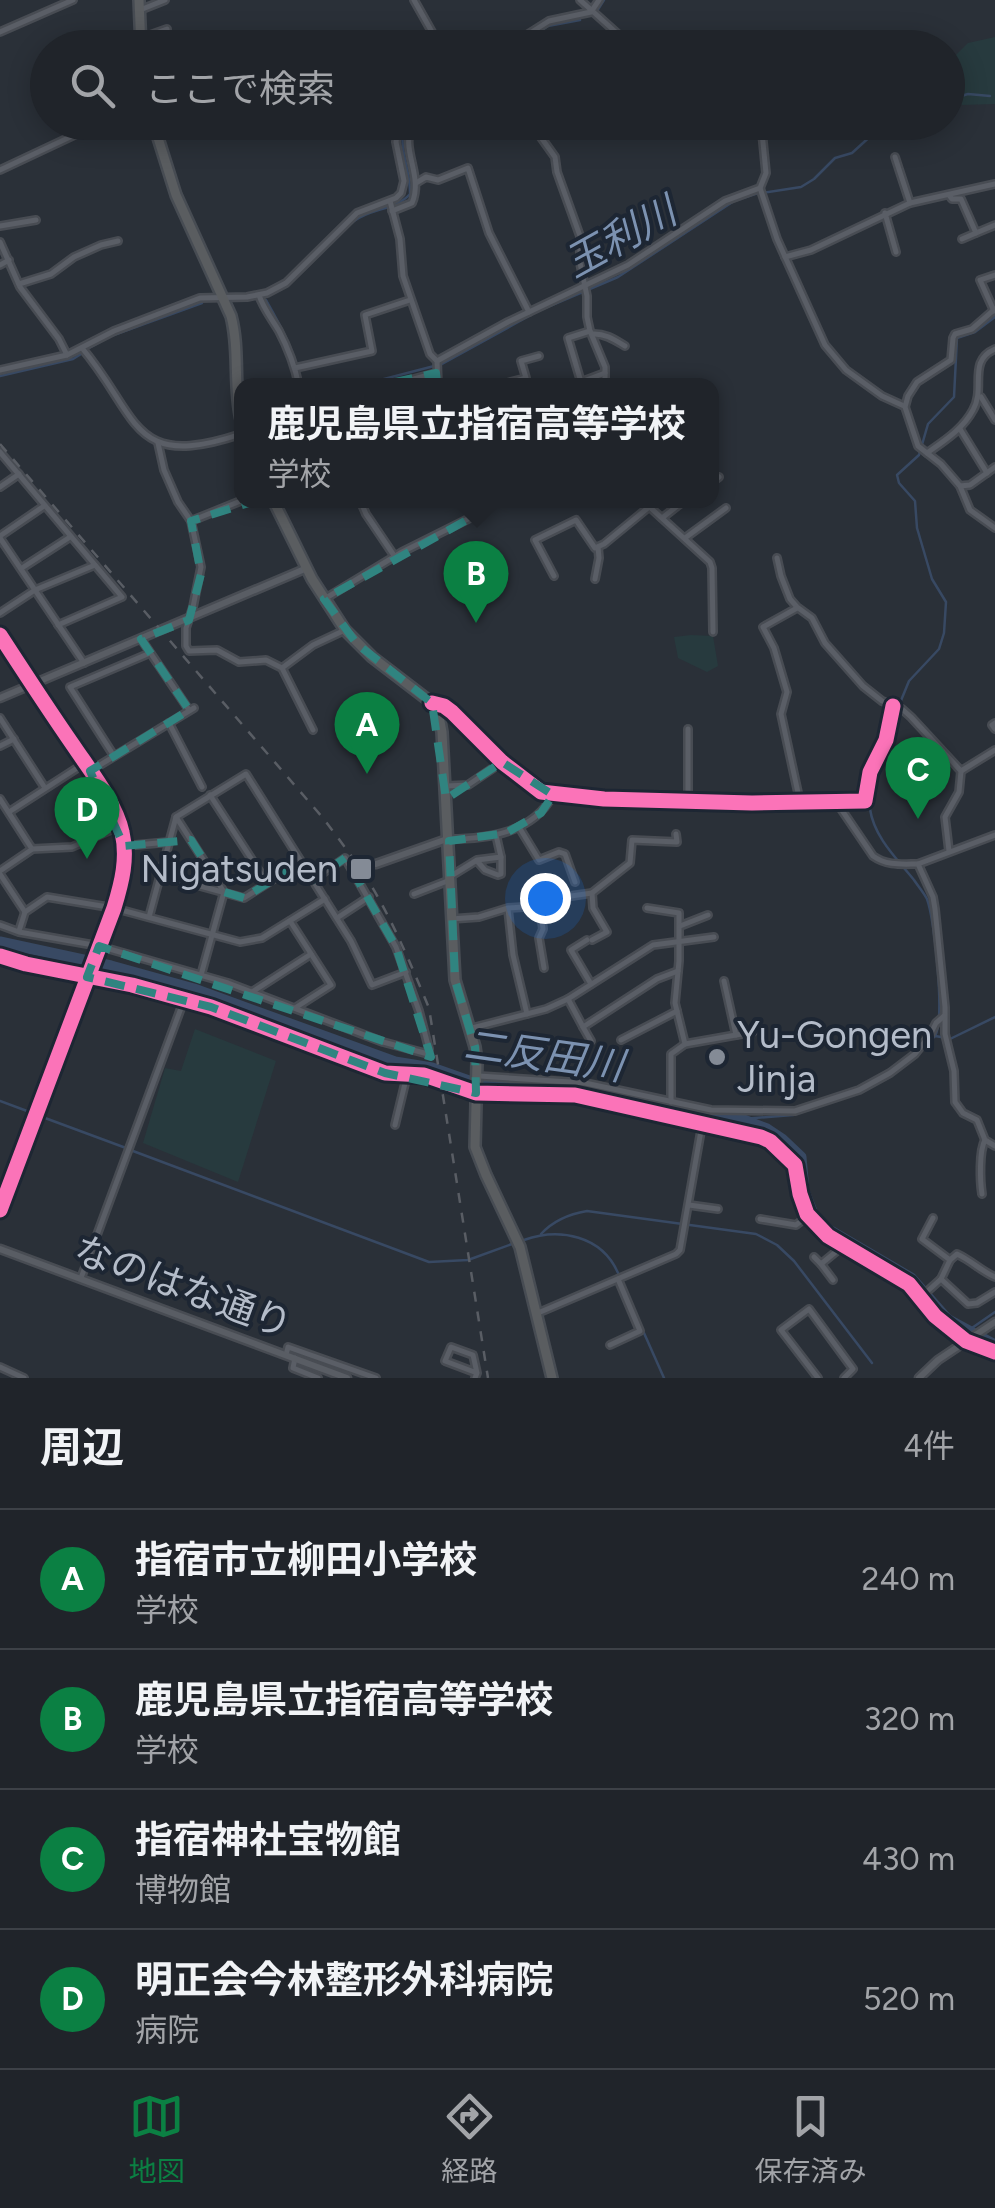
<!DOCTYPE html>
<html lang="ja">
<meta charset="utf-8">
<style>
:root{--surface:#20242a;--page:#2d3036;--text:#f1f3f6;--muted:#a2a4a8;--line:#3d4147;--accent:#0b8043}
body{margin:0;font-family:Figtree,"Noto Sans JP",sans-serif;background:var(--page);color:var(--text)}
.you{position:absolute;left:545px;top:898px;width:35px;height:35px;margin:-25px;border:8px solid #fff;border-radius:50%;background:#1a73e8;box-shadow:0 0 0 15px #1a73e833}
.badge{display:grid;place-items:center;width:65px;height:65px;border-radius:50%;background:var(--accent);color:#fff;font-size:32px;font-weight:700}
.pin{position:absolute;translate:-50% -82px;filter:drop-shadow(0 2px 5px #0008)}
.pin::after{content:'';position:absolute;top:52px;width:35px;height:30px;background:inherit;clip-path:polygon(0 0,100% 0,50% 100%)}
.popup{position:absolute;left:234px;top:378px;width:485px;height:130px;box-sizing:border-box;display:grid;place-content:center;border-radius:20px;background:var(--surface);filter:drop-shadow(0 2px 8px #0005);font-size:32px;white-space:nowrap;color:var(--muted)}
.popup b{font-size:38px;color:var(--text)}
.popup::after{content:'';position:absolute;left:50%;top:100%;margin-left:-20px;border:20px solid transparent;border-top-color:var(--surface)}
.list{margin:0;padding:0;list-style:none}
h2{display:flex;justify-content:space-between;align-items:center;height:130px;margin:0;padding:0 40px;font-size:42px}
h2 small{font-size:32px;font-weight:400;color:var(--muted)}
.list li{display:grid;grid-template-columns:65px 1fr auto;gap:30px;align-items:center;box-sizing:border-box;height:140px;padding:0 40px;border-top:2px solid var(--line)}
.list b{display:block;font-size:38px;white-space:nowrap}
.list p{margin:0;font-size:32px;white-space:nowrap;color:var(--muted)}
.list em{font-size:32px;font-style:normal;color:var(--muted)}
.icon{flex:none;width:55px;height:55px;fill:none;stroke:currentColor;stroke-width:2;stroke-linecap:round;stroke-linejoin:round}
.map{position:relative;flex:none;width:995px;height:1378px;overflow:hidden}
.search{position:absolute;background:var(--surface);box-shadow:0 5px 25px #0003;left:30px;right:30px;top:30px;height:110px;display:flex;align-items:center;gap:25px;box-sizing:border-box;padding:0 35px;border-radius:55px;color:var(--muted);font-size:38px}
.sheet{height:690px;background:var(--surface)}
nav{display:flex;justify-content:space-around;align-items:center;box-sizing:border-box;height:140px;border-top:2px solid var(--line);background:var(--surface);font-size:28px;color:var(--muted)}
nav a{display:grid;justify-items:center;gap:5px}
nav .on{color:var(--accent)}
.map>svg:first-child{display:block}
</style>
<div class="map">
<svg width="995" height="1378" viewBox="0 0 995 1378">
<rect width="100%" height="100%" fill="#2a3038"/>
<!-- green -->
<g fill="#273a3e">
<path d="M995,37V104L962,105L948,79V63L968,43Z"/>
<path d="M691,635L713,636L718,666L707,672L678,658L674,637Z"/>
<path d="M195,1029L276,1061L238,1182L143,1143L165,1068L181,1071Z"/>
</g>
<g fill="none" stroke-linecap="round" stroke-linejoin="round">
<!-- stream -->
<g stroke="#384963" stroke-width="2.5">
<path d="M597,11L604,0"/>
<path d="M506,48L523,43L548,26L580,20"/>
<path d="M948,100L968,94L990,96"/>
<path d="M257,300C306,282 316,249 354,221C371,208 396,210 410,194C411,170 396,145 406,122"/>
<path d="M266,300C282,328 296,354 302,386"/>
<path d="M89,348L111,336L202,303"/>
<path d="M0,376L73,359L81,354"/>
<path d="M357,386L442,364L538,311L618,277L734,201L755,194L801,187L814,179L835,158L852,153L874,133L901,122"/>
<path d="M893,720L909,681L939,649L944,633L946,602L932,579L917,528L915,501L899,483L897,475L919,455L928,424L954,397L957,338L975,332L995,317"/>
<path d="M887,743C881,764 867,784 870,809C874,837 897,859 914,880C918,886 924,893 927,899C935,920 945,1019 935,1036"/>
<path d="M950,1039L995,1017"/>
<path d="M923,1048L935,1036L941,1037"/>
<path d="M0,1101L27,1111"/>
<path d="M45,1118L126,1148"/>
<path d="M741,1119L793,1115L858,1093L890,1076"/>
<path d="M133,1151L429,1262L468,1260L512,1244"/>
<path d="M541,1234C553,1221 569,1214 587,1211L756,1234L777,1245L794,1261L872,1363"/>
<path d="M524,1240C560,1227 602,1236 618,1273"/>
<path d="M624,1288L664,1378"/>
<path d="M969,1330L995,1312"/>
</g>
<!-- river -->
<path stroke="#384963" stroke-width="11" d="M0,942L111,966L194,989L395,1062L432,1068L469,1081L577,1087L704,1116L741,1119L767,1129L782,1139L801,1157L804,1191L813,1214L829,1230L911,1278L947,1319L995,1345"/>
<!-- street casing -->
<g stroke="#484c53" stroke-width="10">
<g id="street">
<path d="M414,0L441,48"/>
<path d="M580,0L629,44L647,48"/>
<path d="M140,10L165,0"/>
<path d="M0,32L73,0"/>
<path d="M142,38L167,29"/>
<path d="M187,48L204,42"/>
<path d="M494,48L519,40L549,21L591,12L599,0"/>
<path d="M530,122L555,157L557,172L580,236V263L587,296V317L590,331L605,367V386"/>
<path d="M895,157L910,203"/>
<path d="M0,170L102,122"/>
<path d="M416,183L426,177L438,180L468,168L489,233L529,312"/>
<path d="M760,188L777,239L825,345L846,370L882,396L904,406"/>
<path d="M949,195L952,199H961L976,233L995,225"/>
<path d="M390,201L400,239L403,276L430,354L437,361L438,386"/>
<path d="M392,211L412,203C424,175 399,149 413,122"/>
<path d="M885,213L896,252"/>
<path d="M0,226L36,220"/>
<path d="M962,239L976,233"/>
<path d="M0,242L20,287L59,339L67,355"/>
<path d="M785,257L811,250L910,203L995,184"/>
<path d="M0,265L9,260"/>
<path d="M19,284L51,274L74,257L101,245L118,241"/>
<path d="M259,295C263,308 272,319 279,331C288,348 295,367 299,386"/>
<path d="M995,309L972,329L955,334L953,338L951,360L917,382L908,396L905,407L918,446L941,464L960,486L970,510L995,528"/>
<path d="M994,311L980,280L995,275"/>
<path d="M590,331L568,338L581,382L605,373"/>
<path d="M592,334C605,333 615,340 625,346"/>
<path d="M82,348C140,417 130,471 241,434"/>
<path d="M437,361L508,322L628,265L725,201L760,188L766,173L761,122"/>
<path d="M295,368L372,351L365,315L410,300"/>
<path d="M0,370L67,355L114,331L200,298L247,297L267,293L286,283L357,213L396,198L401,193L404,181L396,142L399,122"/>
<path d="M388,386L436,373"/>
<path d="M508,386L507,383L526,378L521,361L539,356"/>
<path d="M981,397L995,420"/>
<path d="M960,429L987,473"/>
<path d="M158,443L164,470L178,502L191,521L201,567L193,607L186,628V646L189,651L217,650L239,662L266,660L282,668L313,730"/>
<path d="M0,452L122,597L58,625"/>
<path d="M927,453C944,441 963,429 973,410C986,388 967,361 995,349"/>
<path d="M711,483L719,477"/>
<path d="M960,486L970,485L995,467"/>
<path d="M0,487L19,474"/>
<path d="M360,500L366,514L395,557"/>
<path d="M642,500L710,562L712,568L713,632"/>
<path d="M662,518L685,500"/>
<path d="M191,521L243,500"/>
<path d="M0,536L44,506"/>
<path d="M0,538L84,663"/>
<path d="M685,538L726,508"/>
<path d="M777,558L781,576L790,599L797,607L812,618L825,643L863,686L882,701L902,709L911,717L961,771L959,792L945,817L949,851"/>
<path d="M22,568L70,537"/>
<path d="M554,576L535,540L576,520L595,548L604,544L649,507"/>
<path d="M595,579L599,558L598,547"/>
<path d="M326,598L402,552L474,516L469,500"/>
<path d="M797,608L763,627L774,648L787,692L781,714L800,802"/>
<path d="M0,613L35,590L95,565"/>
<path d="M141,639L189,710"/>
<path d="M282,668L313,645L345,630"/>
<path d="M432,703L444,706L452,712L502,762L541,792L604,799L752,803L865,801L870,772L886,740L893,706"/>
<path d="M0,718L45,788"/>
<path d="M169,723L202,787"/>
<path d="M995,723L992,725L995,729"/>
<path d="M688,729V801"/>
<path d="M0,746L14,739"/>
<path d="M114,756L70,687L150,653"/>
<path d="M90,771L194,708"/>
<path d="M961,771L995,750"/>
<path d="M447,786L468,785L502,762"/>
<path d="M210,795L267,883"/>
<path d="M0,799L32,849L72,847L120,826"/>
<path d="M835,800L873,856C887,866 902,864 918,864L933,897L935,909L945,1007V1034L954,1071L955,1102L963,1113L977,1120L985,1140L995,1146"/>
<path d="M9,812L85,763"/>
<path d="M176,817L224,892L201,975"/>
<path d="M519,827L539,860L559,852L565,854L575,882"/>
<path d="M449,839C488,839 533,833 553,795"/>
<path d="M124,846L169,842"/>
<path d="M477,861L485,870L498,875L501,874V857"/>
<path d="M918,864L995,835"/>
<path d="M0,871L31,850"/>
<path d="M0,874L25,912"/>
<path d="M160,875L244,898L301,862"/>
<path d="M451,876L477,860L501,857L496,835"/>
<path d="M592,893L593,908L607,932L592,940"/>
<path d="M414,894L450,880"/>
<path d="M540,906L543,929L539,938L544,968"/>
<path d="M647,908L679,913V961L675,1003L685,1044L671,1054V1102"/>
<path d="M508,909L513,955L527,1014"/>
<path d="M149,917L176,817L246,774L351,941L372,985L406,972"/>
<path d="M337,918L369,897"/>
<path d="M451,919L479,917L508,908L540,906L571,896L592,893L630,863L632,840L677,842L676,834"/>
<path d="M290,921L331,985L295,1008"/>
<path d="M0,925L19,932L99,946L228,983L383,1042L428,1054L429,1049L419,1011L396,947L345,858L313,880"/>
<path d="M680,926L708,915"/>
<path d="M19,931L25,912L47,897L114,908L240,942L262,938L325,899"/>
<path d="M587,940L571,950L591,984"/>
<path d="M724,981L736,1035"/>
<path d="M252,992L311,954"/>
<path d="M568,999L583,1027L657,979L678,971"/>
<path d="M583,1027L591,1041"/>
<path d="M472,1028L546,1009L568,999L653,945L714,937"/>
<path d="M621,1040L677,1011"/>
<path d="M685,1044L753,1032"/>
<path d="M479,1076L585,1083L711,1110L795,1111L859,1090L890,1073L915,1054L930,1035L936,1023L944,1016"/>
<path d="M477,1093L575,1095L761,1137L770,1141L795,1165L800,1194L807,1214L828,1236L909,1284L935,1316L966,1341L995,1352"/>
<path d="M395,1125L407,1075"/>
<path d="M982,1194C980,1181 979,1151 985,1140"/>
<path d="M689,1205L718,1209"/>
<path d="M933,1218L922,1239L950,1260L957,1254C972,1261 981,1271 995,1277"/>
<path d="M760,1219L796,1225L808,1216"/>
<path d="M814,1257L821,1264L843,1246"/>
<path d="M821,1264L833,1280"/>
<path d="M81,1278L184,1000"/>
<path d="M941,1279L950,1260"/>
<path d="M921,1297L941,1279L968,1304L977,1303L995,1292"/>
<path d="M538,1313L676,1254L680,1250L702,1125"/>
<path d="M610,1345L640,1331L618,1279"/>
<path d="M286,1355L288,1347L376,1378"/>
<path d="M295,1358L293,1368L318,1378"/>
<path d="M0,1367L24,1378"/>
<path d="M475,1378L477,1373L473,1355L451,1347L445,1361L477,1373"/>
<path d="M818,1378L781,1330L809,1309L853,1369L844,1378"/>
</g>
</g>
<!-- secondary casing -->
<g stroke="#484c53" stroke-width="11">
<g id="secondary">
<path d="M0,635C24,672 48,709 73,745C89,769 116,803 122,832C128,858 122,882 114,908L0,1210"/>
<path d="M0,698L307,568"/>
<path d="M376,864L447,839"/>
<path d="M0,956L26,964L132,985L211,1007L385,1073L424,1075L476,1093"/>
<path d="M0,1249L347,1378"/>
<path d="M919,1378L938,1360L995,1322"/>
</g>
</g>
<!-- highway casing -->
<g stroke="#474c53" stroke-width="14">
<g id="highway">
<path d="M139,0L141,48"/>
<path d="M153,122L176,195L231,316C240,350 233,386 241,420"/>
<path d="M273,500L312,579L345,630L372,657L432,703L439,716L442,732L455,980L475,1047L477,1061L475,1147L486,1175L520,1247L552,1378"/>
</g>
</g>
<!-- street -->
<use href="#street" stroke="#5a5e66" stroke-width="5"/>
<!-- secondary -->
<use href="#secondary" stroke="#595d64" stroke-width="6"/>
<!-- highway -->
<use href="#highway" stroke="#5a5d60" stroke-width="9"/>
<!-- rail -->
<path stroke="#595d64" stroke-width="2.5" stroke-dasharray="10 10" stroke-linecap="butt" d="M0,444L323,818C335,834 348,851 360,868C389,911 409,960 429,1008L488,1378"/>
<!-- cycleway casing -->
<g stroke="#1d2633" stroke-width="21">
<g id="cycleway">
<path d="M0,635C24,672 48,709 73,745C89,769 116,803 122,832C128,858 122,882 114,908L0,1210"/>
<path d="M432,703L444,706L452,712L502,762L541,792L604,799L752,803L865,801L870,772L886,740L893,706"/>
<path d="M0,956L26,964L132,985L211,1007L385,1073L424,1075L476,1093L575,1095L761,1137L770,1141L795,1165L800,1194L807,1214L828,1236L909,1284L935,1316L966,1341L995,1352"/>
</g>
</g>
<!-- cycleway -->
<use href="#cycleway" stroke="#fb73b8" stroke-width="15"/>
</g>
<!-- marked area -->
<path fill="none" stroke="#308480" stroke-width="8" stroke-dasharray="20 12" stroke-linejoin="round" d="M436,373L444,447L474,516L324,599L357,644L432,703L446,799L502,762L553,795L541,813L506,833L449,841L455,980L475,1047L476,1093L385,1073L211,1007L87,977L99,946L431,1057L396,947L345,858L313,880L301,862L244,898L224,892L191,840L124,846L90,771L189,710L141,639L189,620L201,574L191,521L271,496L246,438L296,419L308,401Z"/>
<!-- markers -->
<g fill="#848b96" stroke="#1d2633" stroke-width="4">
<rect x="349" y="857" width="24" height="24" rx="5"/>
<circle cx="717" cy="1057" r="10"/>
</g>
<g text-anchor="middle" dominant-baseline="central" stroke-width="8" stroke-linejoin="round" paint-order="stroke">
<!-- poi labels -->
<g font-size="38" fill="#b4bcc9" stroke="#1d2633" text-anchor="end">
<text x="338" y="869">Nigatsuden</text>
<text x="737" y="1035" text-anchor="start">Yu-Gongen<tspan x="737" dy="44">Jinja</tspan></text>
</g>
<!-- street labels -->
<g font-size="38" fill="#b4bcc9" stroke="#1d2633">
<text transform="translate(183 1287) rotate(20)">なのはな通り</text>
</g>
<!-- water labels -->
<g font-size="40" font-style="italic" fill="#7c92b1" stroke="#1d2633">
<text transform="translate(620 237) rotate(-29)">玉利川</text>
<text transform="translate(544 1055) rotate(8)">二反田川</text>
</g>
</g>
</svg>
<div class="you"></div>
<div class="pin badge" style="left:367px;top:774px">A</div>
<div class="pin badge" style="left:476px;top:623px">B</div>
<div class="popup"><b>鹿児島県立指宿高等学校</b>学校</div>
<div class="pin badge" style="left:918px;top:819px">C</div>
<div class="pin badge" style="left:87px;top:859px">D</div>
<div class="search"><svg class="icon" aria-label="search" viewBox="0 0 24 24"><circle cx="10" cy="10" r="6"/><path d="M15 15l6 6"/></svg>ここで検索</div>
</div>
<section class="sheet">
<h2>周辺<small>4件</small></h2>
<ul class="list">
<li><span class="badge">A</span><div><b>指宿市立柳田小学校</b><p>学校</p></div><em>240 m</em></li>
<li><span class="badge">B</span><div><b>鹿児島県立指宿高等学校</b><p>学校</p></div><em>320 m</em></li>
<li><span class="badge">C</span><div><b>指宿神社宝物館</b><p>博物館</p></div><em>430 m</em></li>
<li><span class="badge">D</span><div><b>明正会今林整形外科病院</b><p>病院</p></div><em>520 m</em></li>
</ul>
</section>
<nav>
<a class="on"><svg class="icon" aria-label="map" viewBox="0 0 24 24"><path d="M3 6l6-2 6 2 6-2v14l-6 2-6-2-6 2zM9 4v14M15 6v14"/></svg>地図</a>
<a><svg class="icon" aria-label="directions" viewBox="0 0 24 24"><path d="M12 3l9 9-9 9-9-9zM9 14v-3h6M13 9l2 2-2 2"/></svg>経路</a>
<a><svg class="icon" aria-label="saved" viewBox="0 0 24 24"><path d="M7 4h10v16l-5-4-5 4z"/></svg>保存済み</a>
</nav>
